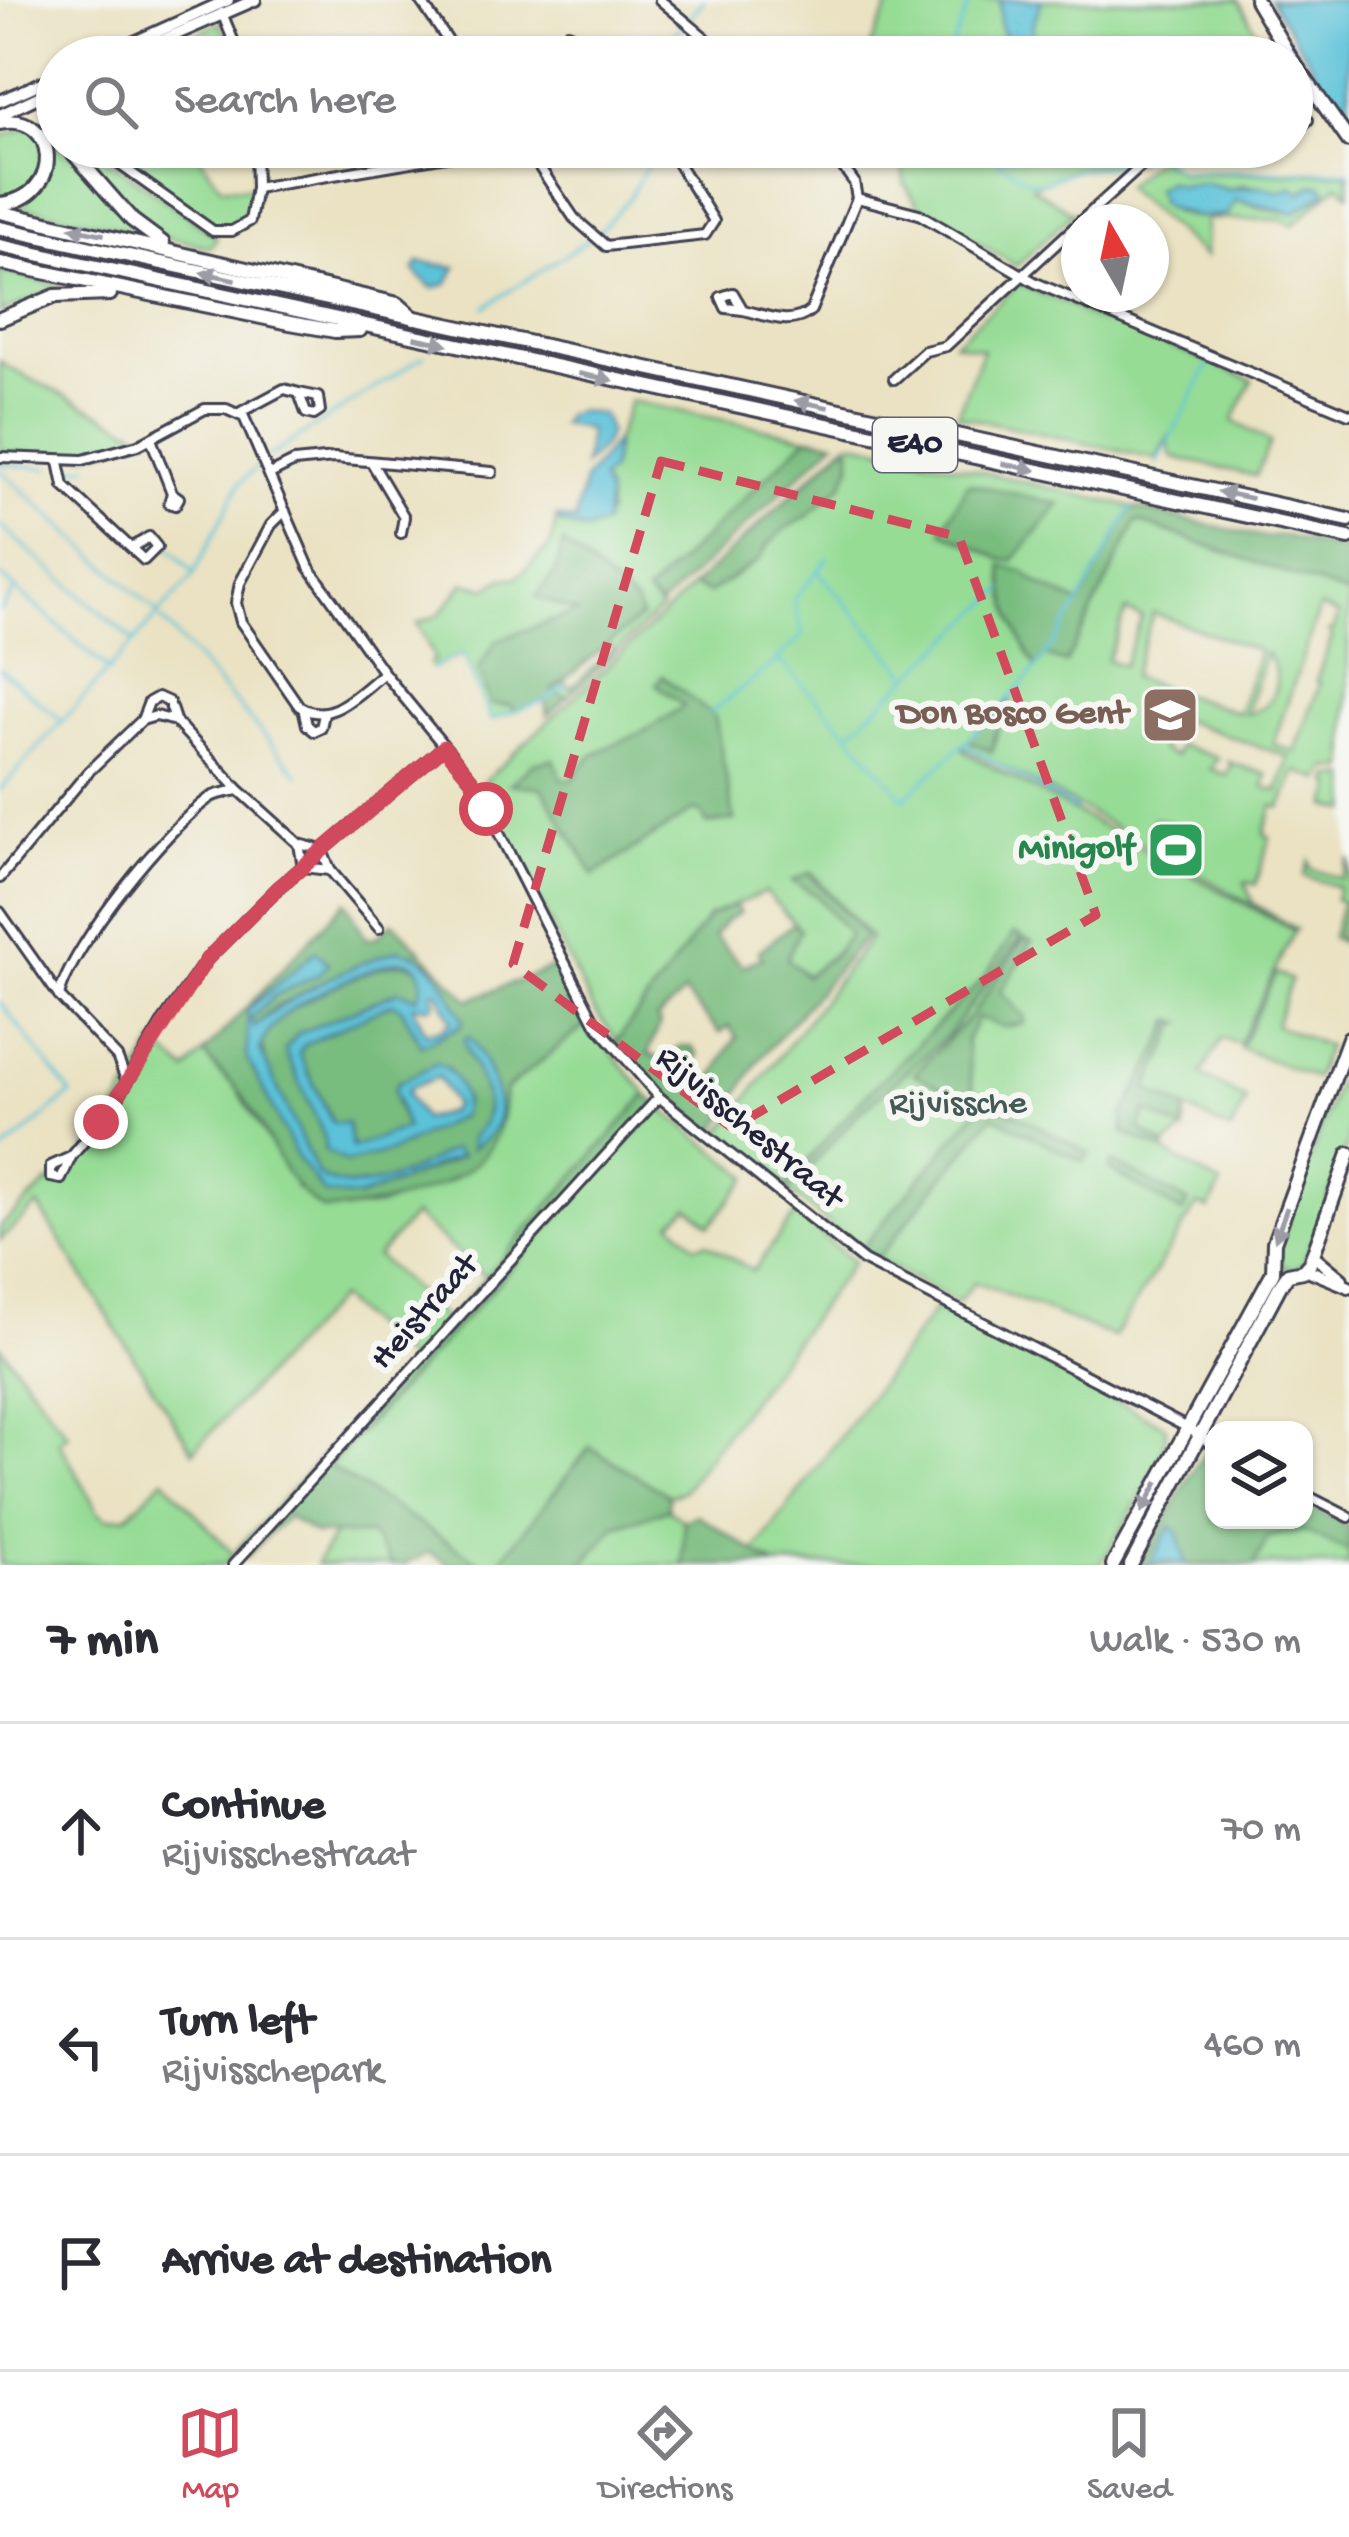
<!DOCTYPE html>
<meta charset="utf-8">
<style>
:root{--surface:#fff;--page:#f7f7f7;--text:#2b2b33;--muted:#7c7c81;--line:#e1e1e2;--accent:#d1495b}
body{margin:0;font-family:"Gochi Hand",sans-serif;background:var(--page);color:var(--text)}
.controls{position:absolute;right:36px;bottom:36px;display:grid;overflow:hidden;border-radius:24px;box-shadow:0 3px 9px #0004}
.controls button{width:108px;height:108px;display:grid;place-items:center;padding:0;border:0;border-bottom:3px solid var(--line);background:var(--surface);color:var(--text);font:60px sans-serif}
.compass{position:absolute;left:1061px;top:204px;width:108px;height:108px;border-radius:50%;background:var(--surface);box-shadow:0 3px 9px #0004;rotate:351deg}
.stop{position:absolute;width:36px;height:36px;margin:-27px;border:9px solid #d1495b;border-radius:50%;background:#fff}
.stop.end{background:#d1495b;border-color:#fff;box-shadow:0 3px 12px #0008}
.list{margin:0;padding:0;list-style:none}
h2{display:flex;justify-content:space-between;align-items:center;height:156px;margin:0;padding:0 48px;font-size:51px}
h2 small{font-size:39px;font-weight:400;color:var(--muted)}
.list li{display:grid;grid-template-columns:78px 1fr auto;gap:36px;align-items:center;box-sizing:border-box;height:216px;padding:0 48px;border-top:3px solid var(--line)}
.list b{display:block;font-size:45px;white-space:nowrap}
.list p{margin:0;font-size:39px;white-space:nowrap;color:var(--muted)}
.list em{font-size:39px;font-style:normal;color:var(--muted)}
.icon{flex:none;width:66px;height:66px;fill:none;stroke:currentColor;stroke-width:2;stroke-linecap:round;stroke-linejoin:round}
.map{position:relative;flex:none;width:1349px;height:1565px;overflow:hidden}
.search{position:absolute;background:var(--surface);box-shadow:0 3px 9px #0004;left:36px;right:36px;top:36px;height:132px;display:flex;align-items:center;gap:30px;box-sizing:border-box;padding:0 42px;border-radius:66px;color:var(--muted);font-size:45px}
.sheet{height:804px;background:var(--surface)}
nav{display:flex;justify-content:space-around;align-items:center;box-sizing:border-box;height:168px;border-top:3px solid var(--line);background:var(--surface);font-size:33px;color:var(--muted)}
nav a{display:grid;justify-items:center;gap:6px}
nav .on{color:var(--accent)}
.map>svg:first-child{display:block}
</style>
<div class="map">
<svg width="1349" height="1565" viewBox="0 0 1349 1565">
<rect width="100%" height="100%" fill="#f6f6f2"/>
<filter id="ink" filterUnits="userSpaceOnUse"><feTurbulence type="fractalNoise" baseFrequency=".00833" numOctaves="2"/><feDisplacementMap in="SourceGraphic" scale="24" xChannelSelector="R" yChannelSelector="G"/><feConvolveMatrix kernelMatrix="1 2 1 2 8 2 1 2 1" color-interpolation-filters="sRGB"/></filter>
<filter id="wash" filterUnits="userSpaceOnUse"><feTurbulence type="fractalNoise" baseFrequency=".004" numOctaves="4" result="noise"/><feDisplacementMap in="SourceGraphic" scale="48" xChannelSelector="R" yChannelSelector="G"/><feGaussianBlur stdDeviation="2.7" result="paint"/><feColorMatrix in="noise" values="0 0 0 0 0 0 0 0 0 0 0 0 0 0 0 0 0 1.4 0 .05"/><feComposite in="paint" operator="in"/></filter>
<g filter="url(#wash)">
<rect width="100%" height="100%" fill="#eae2c2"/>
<!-- green -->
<g fill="#96dc95" stroke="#5c7f68" stroke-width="3" fill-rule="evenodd">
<path d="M892,0H1238L1261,39L1241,57H865Z"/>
<path d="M220,23L238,57H143Z"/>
<path d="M45,121L57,130V147H90L217,237L210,247L0,202V137Z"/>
<path d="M100,147H193L221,187L253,188L248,219L232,228H213Z"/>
<path d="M917,147H1153L1136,162L1075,169L1032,187L1073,213L1016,266L919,206L904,183L903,171Z"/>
<path d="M1158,157L1181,173H1349V194L1339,184L1293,225L1282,220L1206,219L1205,257L1124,187ZM1168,182L1178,186L1206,183L1228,190L1244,185L1280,192L1294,188L1301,193L1312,185H1321L1327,191C1288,220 1281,214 1236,200L1227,215C1203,218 1175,220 1158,201Z"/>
<path d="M0,271L61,286L0,313Z"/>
<path d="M1019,284L1252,380L1233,421L1270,442L1256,476L1172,457L1168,438L1156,459L957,415L983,349L954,343Z"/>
<path d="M0,361L9,368L148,437L86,455L0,452Z"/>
<path d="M630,401L808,437L647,593L661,609L567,697L551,691L565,682L571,688L613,649L608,643L641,617L563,544L556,571L578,612L554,621L503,706L509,705L516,711L491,720L463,654L432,668L430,663L435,659L417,623L439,615L464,583L488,588L503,578H516L551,545L556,521L585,531L608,514V497L601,479L611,471L616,440Z"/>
<path d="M855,442L1132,507L1079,605L1045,656L1066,662L1137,521L1346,594L1349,591L1346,769L1328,768L1321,780L1296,771L1281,808L1273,806L1264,834L1270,837L1256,884L1245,882L1253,903L1297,930L1056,794L960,745L967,753L1294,931L1239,1044L1222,1038L1201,1075L1246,1100L1231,1131L1147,1090L1179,1023H1185L1172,1019L1128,1130L1221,1185L1209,1209L1197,1205L1114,1337L974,1282L958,1303L877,1259L863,1247L860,1250L720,1134L870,938L812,872L793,881L816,895L849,934L837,951L806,976L787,958L800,929L765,892L709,916L619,1043L594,1010L480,785L847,443ZM1320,607L1339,615L1333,631H1329L1332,637L1316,681L1320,683L1295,752L1273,744ZM1126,611L1142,617L1123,666L1107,660ZM1153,613L1259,651L1239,713L1132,677ZM1266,653C1284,677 1278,707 1246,714ZM1011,705L1001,718L992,752L968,740ZM1173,717L1289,757L1278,791L1264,787L1267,775L1229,762L1231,765L1227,775L1210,769L1218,758L1179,745L1175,756L1161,751ZM1154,818L1196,831L1190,849L1148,834Z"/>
<path d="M1332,777H1349V811L1328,806L1334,786L1330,784Z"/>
<path d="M1349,858V897L1338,937L1349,946L1332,938L1342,902L1335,899L1338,887L1304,876L1309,861L1311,869L1342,879Z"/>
<path d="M1276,973L1291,980L1275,1025L1327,1046L1315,1078L1240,1048Z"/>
<path d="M587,1024L642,1088L646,1095L642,1103L485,1277L414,1215L377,1256L447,1321L409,1362L338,1298L193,1451L38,1205L0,1240V1227L49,1182H59C99,1145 127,1090 155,1043L187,1071L204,1053L218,1072L236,1087L297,1189L345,1210L379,1206L439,1184L501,1121L505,1090Z"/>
<path d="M1349,1051V1141L1304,1262L1297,1268H1287L1278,1261V1246Z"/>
<path d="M660,1107L749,1177L710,1225L689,1207L672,1222L695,1246L706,1243L753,1271L796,1213L853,1262L683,1491L669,1496L590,1447L497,1565H484L328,1467Z"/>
<path d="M1146,1111L1184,1131L1166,1146L1140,1130Z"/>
<path d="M936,1308L1165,1426C1173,1454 1116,1537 1100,1565H775L754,1552Z"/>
<path d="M0,1346L68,1435L59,1441L98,1512L107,1519L127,1516L164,1479L233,1554L223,1565H0Z"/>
<path d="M1207,1452L1214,1456V1520H1304V1503L1349,1527V1565H1140L1196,1465Z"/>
<path d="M668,1509L684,1521L683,1565H582L615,1526Z"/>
<path d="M334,1534L372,1535L392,1565H316Z"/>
</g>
<!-- forest -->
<g fill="#78bc7e" stroke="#4d6f5c" stroke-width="3" fill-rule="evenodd">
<path d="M808,437L836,441L660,606L646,594Z"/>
<path d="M846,446L851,447V466L842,485L806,517L785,529L766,547L760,559L709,593L693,586Z"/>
<path d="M968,483L1060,504L1013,561L1003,560L942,531Z"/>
<path d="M1132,507L1265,538L1284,536L1349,551V591L1346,594L1137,521L1066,663L1045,656L1036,667C1016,634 1005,606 1002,566L1025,572C1035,587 1062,593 1079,604Z"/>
<path d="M563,543L636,604L641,617L552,690L567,697L547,715L545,700L516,711L509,705H491L478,669L497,640L577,612L536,597L556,571Z"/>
<path d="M662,676L715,717L734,820L707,824L701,812L694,810L594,875L542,788L510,784L534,763L554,759L562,779L573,780C589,751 605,749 634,736C651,729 668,716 684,706L656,684Z"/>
<path d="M1011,699L994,736L992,752L967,740Z"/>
<path d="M809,873L866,936L758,1061L714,1134L655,1084L616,1042L709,916L735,905L740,913L725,921L714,936L743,966L762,958L758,952L794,923L800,930L787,958L806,976L837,952L849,934L816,895L792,881ZM684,993L720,1033L729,1026L737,1038C722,1051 722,1071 706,1084L693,1075L698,1054L691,1047L680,1046L672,1054L671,1063L648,1054L660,1023L657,1019Z"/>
<path d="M346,901L366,939L377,937L393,922L469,1000L557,966L587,1024L505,1090C503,1109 501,1128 491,1145C466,1189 370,1211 324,1210C280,1186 268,1125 236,1088C226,1076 214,1067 204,1053ZM316,951L319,974L274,996L251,1018L254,1027L277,1005L415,952L461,1026L421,1045L402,1009L393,1003L304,1045L299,1054L334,1124L356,1149L406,1128L396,1102L398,1082L448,1068L464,1099L461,1116L392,1151L325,1150L324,1136L285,1050L298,1034L398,991L417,998C421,990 425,981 420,972C406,944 315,996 294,1008C281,1015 271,1030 261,1041L268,1073L318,1175C358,1203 415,1169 452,1150V1161L359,1198L325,1194L248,1058V1009ZM467,1050C488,1070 495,1090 498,1120L483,1128C493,1100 480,1076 467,1050Z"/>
<path d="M1014,933L1022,937L948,1035L857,1115L788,1193L784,1188L857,1104L982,980Z"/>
<path d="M1024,939L1032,942L1001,992L1025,1017L1024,1024L1002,1027L978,1017L966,1041L973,1091L1090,1154L1083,1162L993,1116L877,1259L860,1250L980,1107L914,1074L970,1017Z"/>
<path d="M1174,1021L1179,1023L1147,1089L1186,1109L1184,1131L1146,1111L1140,1129L1166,1146L1164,1151L1124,1133L1123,1115Z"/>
<path d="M646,1095L660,1107L328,1466L484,1565H450L429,1552L404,1565H392L371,1535L315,1534L287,1516L245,1558L237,1549L447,1321Z"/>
<path d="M1113,1162L1188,1202L1182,1213L1109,1169Z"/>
<path d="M590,1447L669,1496L668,1509L615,1526L582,1565H497Z"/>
<path d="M1207,1452L1214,1456V1520H1304V1503L1349,1527V1551L1301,1530L1268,1537L1254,1565H1187L1178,1533L1171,1527L1149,1565H1140L1196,1465Z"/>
<path d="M697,1515L775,1565H683L684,1521Z"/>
</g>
<!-- water -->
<g fill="#5cc2d9" stroke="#3f728a" stroke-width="3" fill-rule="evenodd">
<path d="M1000,0H1042L1032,28L1039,57L1014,56L1000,26Z"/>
<path d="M1270,0H1342L1349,11V123Z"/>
<path d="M1168,182L1180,186L1206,183L1228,190L1260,186L1280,192L1292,187L1301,193L1312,185H1321L1327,191L1294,213L1236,200L1227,215L1196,217L1162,206L1156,189Z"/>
<path d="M419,262L456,267L447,284L432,288L414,271Z"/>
<path d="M579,411L602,414L609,431L604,445L584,465L589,430L561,424L566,415Z"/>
<path d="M616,440L611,471L601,479L608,497L604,524L585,531L556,521L557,517L575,521L584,481Z"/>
<path d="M397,950C435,953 447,988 463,1019L462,1025L421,1045L402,1009L393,1003L304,1045L299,1054L333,1123H347L352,1148L406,1128L394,1091L398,1083L437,1063C455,1071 469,1097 461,1116L392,1151L347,1163L325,1150L324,1136L285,1050L298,1034L399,991L417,998C425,984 424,962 404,961C385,959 304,999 288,1012C277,1021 263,1036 260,1050L318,1175C358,1203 415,1169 453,1149L461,1156L359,1198L325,1194L298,1159L247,1058L248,1009L316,951L328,963L319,974L274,996L251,1018L254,1027C295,992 345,968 397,950ZM433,991H438L451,1021L442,1029L426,1033L413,1006L430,1007L435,1003ZM438,1077L454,1105L449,1112L423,1119L407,1094L410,1088Z"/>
<path d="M469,1036C482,1052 503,1097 498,1120C495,1132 481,1142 471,1149V1137C507,1109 472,1073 464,1039Z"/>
<path d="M1171,1526L1178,1533L1187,1565L1161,1561L1149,1565Z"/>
</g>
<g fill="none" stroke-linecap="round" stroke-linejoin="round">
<!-- stream -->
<g stroke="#5cc2d9" stroke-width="3">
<path d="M689,18L704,0"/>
<path d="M666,57L664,42L683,25"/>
<path d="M948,57L971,0"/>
<path d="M974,147L1029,181L1040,183L1076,170L1120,164L1145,147"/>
<path d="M1154,147L1155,148"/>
<path d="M1161,156L1171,166L1181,171H1349"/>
<path d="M997,159L1036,153L1039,147"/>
<path d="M597,233L629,198L658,147"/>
<path d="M485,307L589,239"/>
<path d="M268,457L424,356"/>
<path d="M0,464L49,468"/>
<path d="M1157,464L1209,364"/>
<path d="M72,468L88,466"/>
<path d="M0,470L159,614"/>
<path d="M0,525L135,642"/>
<path d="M154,530L194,573"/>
<path d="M828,558L794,600L803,635L778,659L849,733L904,799C950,754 1004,711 1042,660C1077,613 1103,558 1132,507"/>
<path d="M819,572L910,677"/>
<path d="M0,575L110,671"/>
<path d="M0,611L16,589"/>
<path d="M161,619L299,775"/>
<path d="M432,668L463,654L491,720L546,700L567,685"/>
<path d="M0,669L62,721"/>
<path d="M710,713L777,661"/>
<path d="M850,732L1004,589"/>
<path d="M963,744L1077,810"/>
<path d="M0,790L192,577L240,483L260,464"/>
<path d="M0,1002L71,1094L0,1154"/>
</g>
</g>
</g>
<g filter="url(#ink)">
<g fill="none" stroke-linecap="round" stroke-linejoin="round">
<!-- minor casing -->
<g stroke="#403f4f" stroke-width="14">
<g id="minor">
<path d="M420,0L459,57"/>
<path d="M660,0L728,57"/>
<path d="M222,13L240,57"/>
<path d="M558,57L568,33"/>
<path d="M1292,101L1308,120L1292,134"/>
<path d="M95,147L213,231H232L250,221L256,188L255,147"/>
<path d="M507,147L520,159L532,156L537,147"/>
<path d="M532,156L574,218L606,246L705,235L714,221L668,147"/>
<path d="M256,188L500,147"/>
<path d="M857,198L919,214L1036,283L1349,414"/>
<path d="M1080,222L1162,147"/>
<path d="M743,310L726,308L721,297L733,293L743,310C766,315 792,328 811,310L857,198L854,182L828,147"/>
<path d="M894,379L925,351L946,346L1079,223"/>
<path d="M299,393L318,397L320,411L314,415L306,413Z"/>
<path d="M239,413L284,389L299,393"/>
<path d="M151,439L172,493L169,503L175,505L179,498L172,493"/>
<path d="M0,457L83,460L138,445L205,409H226L244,417L309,567L384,673L472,780L596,1024L659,1097L864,1261L1188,1428L1214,1446"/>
<path d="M59,462L64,486L144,560L157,547L149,537L131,548"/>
<path d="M372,463L404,517L401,533"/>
<path d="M270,474L294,462L334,458L492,472"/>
<path d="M285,511L271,525L240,583L236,603L241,622L299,706C330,727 359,692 384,673"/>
<path d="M304,712L307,725L314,731L321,728L324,714"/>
<path d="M142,720L149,702L158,697L169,702L175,720"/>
<path d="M299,844L303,867L330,870"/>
<path d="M0,878L89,771L142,720L156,716L175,721L239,790L299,844L322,850L330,870L379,928"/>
<path d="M0,912L59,996L117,1057L127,1082"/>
<path d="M59,996C72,945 167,827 211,797C219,793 229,792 238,790"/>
<path d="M51,1177L61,1179L71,1157L109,1112L164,1020L207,959L278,888L444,747"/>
<path d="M51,1177V1166L71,1157"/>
<path d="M1304,1494L1349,1517"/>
<path d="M233,1565L659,1097"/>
</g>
</g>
<!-- major casing -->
<g stroke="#403f4f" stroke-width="16">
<g id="major">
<path d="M101,57L228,0"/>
<path d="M124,57L255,0"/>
<path d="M0,101L57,76"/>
<path d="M0,115L57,88"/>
<path d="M55,129L48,104L57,94"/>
<path d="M1313,1255L1342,1279"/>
<path d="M1305,1269L1349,1287"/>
</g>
</g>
<!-- highway casing -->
<g stroke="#403f4f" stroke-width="18">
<g id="highway">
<path d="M1256,0L1290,57"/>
<path d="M1292,60L1349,141"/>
<path d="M0,123C58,110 67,197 0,204"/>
<path d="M55,129L57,132"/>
<path d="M68,147L132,220L163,243"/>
<path d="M0,212L398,304L414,318"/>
<path d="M0,228L1349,520"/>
<path d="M0,246L1349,538"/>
<path d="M0,263L290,323L335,331L360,330"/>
<path d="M0,319L55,296L110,294"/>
<path d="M1113,1565L1273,1272L1274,1242L1349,1038"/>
<path d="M1131,1565L1281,1284L1288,1274L1303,1271L1310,1263L1349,1154"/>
</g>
</g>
<!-- minor -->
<use href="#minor" stroke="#fff" stroke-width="8"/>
<!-- major -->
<use href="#major" stroke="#fff" stroke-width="10"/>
<!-- highway -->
<use href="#highway" stroke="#fff" stroke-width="12"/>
</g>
<!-- one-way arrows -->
<defs><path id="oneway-solid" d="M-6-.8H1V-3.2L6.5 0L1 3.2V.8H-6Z" transform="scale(3)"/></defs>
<g fill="#9c9ca7">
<use href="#oneway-solid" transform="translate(87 231) rotate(-168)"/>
<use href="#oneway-solid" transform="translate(218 276) rotate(-168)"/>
<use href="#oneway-solid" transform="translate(431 341) rotate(12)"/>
<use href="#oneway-solid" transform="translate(596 377) rotate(12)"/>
<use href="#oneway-solid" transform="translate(812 404) rotate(-168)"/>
<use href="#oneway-solid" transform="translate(1019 467) rotate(12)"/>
<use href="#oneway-solid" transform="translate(1235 495) rotate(-168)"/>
<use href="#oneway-solid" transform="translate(1281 1224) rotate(110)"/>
<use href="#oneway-solid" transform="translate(1150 1497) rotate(119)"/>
</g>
</g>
<g fill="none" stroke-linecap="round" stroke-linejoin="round" filter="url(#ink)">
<!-- route -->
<path stroke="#d1495b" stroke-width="15" d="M101,1122L207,959L278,888L444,747L472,780L486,809"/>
</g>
<!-- marked area -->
<path fill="none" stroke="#d1495b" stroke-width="9" stroke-dasharray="24 15" stroke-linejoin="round" d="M661,461L959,537L1096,915L732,1128L513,964Z"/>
<!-- icons -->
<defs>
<g id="school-square" transform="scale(3)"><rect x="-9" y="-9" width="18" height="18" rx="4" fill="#8d6e63" stroke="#f6f6f2"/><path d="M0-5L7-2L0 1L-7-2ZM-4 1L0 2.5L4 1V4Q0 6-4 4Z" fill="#fff"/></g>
<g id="stadium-square" transform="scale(3)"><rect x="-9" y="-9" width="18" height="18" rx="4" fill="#2e9e5b" stroke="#f6f6f2"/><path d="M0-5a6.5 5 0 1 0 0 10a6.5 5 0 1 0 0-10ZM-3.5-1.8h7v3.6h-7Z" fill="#fff"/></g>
</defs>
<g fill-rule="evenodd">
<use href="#school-square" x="1170" y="715"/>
<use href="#stadium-square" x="1176" y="850"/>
</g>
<g text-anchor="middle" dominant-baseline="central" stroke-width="12" stroke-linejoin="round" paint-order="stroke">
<!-- shield labels -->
<rect fill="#f6f6f2" stroke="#626272" stroke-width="3" x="873" y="418" width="84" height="54" rx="9"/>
<g font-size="33" font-weight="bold" fill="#22223b">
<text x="915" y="445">E40</text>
</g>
<!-- education labels -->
<g font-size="36" font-weight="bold" fill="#785e54" stroke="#f6f6f2" text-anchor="end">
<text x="1128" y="715">Don Bosco Gent</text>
</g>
<!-- leisure labels -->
<g font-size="36" font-weight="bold" fill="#27864d" stroke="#f6f6f2" text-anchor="end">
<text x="1134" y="850">Minigolf</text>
</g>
<!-- park labels -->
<g font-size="36" fill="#455a56" stroke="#f6f6f2">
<text x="958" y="1105">Rijvissche</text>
</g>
<!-- street labels -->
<g font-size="36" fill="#22223b" stroke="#f6f6f2">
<text transform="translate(748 1129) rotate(40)">Rijvisschestraat</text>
<text transform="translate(426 1313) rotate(-48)">Heistraat</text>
</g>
</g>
</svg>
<div class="controls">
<button><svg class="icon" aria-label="layers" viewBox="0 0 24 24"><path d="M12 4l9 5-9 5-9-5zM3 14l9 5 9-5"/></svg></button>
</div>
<svg class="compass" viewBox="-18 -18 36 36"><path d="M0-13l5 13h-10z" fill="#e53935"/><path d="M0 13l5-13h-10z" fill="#7c7c81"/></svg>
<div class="stop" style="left:486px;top:809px"></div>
<div class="stop end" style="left:101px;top:1122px"></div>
<div class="search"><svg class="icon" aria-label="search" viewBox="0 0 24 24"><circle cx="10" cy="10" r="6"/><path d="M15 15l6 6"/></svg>Search here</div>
</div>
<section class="sheet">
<h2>7 min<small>Walk · 530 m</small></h2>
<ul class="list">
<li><svg class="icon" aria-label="ahead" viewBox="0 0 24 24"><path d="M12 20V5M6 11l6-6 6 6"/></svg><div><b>Continue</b><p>Rijvisschestraat</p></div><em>70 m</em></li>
<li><svg class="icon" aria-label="left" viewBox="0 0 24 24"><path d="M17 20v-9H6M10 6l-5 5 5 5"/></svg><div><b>Turn left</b><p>Rijvisschepark</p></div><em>460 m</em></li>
<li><svg class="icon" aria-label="arrive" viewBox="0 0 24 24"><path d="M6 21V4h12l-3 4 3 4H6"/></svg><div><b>Arrive at destination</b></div></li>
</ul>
</section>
<nav>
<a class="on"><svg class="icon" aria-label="map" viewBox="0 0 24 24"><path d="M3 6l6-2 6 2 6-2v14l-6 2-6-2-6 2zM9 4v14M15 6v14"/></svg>Map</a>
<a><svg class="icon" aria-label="directions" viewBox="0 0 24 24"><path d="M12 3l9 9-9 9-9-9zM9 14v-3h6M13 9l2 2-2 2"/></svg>Directions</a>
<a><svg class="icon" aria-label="saved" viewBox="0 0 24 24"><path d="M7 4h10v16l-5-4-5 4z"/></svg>Saved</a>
</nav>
